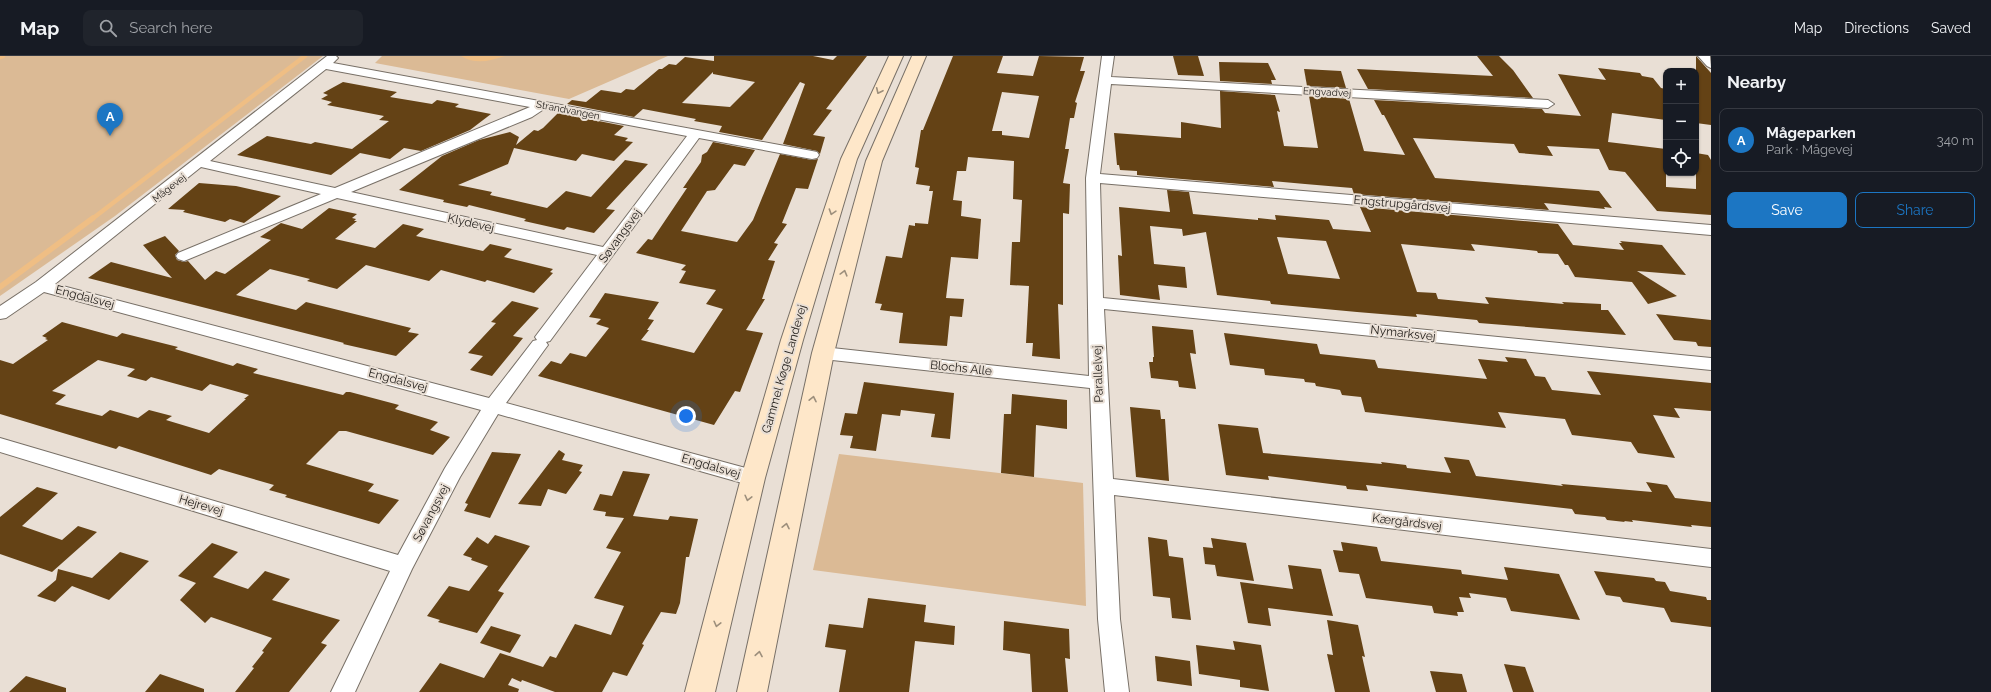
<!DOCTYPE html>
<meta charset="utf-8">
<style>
:root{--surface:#171b24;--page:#20242c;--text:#f1f3f6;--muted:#9ea1a6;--line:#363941;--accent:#1c76c3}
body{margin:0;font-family:Raleway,sans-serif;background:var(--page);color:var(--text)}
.controls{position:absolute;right:12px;top:12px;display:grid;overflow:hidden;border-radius:8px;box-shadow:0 1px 3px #0004}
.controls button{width:36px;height:36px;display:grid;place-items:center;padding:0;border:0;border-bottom:1px solid var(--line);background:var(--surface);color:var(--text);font:20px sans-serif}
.you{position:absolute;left:686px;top:360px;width:14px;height:14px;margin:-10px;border:3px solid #fff;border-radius:50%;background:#1a73e8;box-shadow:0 0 0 6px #1a73e833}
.badge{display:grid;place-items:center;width:26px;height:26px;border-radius:50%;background:var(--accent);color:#fff;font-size:13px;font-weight:700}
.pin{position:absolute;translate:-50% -33px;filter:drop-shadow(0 1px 2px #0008)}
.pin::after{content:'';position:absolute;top:21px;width:14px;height:12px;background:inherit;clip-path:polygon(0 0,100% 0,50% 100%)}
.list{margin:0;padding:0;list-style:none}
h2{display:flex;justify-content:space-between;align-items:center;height:52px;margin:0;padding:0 16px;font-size:17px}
h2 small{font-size:13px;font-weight:400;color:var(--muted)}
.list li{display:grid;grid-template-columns:26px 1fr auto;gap:12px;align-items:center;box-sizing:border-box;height:64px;margin:0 8px 8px;padding:0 8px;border:1px solid var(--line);border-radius:8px}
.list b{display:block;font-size:15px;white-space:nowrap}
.list p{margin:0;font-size:13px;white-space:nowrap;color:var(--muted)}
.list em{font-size:13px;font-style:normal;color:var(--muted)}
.actions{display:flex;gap:8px;padding:12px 16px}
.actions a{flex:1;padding:9px 0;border:1px solid var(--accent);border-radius:8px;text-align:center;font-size:14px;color:var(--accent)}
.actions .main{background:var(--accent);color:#fff}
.icon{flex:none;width:22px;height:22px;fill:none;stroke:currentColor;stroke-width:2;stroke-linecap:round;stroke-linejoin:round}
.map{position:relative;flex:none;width:1711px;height:636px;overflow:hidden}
header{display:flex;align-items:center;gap:24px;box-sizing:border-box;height:56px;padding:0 20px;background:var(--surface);border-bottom:1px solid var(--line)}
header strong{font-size:19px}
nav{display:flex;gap:22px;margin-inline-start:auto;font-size:14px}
.search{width:280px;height:36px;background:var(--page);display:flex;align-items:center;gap:10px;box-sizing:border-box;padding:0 14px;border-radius:8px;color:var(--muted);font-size:15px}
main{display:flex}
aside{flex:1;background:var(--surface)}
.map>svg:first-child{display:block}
</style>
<header>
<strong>Map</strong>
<div class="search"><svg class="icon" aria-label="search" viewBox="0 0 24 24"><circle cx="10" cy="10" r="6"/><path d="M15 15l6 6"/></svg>Search here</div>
<nav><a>Map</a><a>Directions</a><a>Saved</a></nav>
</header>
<main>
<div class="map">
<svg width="1711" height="636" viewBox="0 0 1711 636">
<rect width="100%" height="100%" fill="#e9dfd5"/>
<!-- green -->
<g fill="#dbba95">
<path d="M0,0H323L115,160L0,240Z"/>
<path d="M382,0H668L569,43L375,7Z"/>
<path d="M839,398L1083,427L1086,550L813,514Z"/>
</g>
<!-- water -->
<path fill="#efbe84" d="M461,0H505C489,5 476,9 461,0Z"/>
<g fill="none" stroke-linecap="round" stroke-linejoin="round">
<!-- stream-far1 -->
<g stroke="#efbe84" stroke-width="4.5">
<path d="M0,1L3,0"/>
<path d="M92,163L305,0"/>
</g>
<!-- stream -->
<path stroke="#efbe84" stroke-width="5.5" d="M0,231L93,162"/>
</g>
<!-- building -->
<g fill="#644215" fill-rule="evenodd">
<path d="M714,0H813L833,4L837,0H867L826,53L832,54L813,79L825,81L820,98L817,95L783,88L805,28L800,26L762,84L719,76L722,70L694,65L696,63L643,53L634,61L567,48L572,44L586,46L601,34L621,37L626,33L634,34L659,13H662L669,8L676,9L685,1L714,5ZM713,16V18L755,26L730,51L682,47Z"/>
<path d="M953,0H1003L997,17L1033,20L1039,0L1084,1L1080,15H1085L1075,46L1077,47L1074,62H1070L1065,93H1069L1063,127L1070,128L1069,158L1063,157V249L1058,248L1060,303L1032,300L1033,287H1026L1029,230L1010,229L1012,186H1020L1022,144L1013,143L1014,105L968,101L966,115H957L953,144L962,145L961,160L981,163L978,203L951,201L946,242L964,243L962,261L950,260L947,290L899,287L903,257L880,254L882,248L875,247L886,200L902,202L909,169L915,170V167L928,168L933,135H929L930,130L916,128L919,112L915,111L921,74H923ZM1002,36L1039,40L1029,82L1002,79V75H992Z"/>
<path d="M1173,0H1198L1204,20L1178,19Z"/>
<path d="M1477,0H1499L1513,14L1533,42L1368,33L1357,13L1493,20Z"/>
<path d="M1696,0L1711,17V69L1696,67Z"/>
<path d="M1219,6L1268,7L1276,24H1271L1272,28L1220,25Z"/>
<path d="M1598,12L1640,17L1642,20L1653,22L1661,32L1666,33V64L1612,57L1608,86L1666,93V131L1696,133V97L1708,99L1711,104V159L1657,155L1625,116L1609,114L1599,93L1547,90L1553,100L1519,97L1514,88L1413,82L1435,122L1599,135L1612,152L1604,151L1605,153L1544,147L1549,154L1354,138L1352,132L1305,128L1272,125L1274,131L1159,121L1137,119V115L1120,114L1119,109H1117L1114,77L1181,82V66L1221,72L1220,35L1275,39L1280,56L1277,55L1284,90L1318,92L1309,40L1349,43L1364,95L1405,99L1384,59H1382L1374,44L1542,53L1545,57L1581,60L1558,18L1606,24Z"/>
<path d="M1304,13L1341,15L1346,32L1307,30Z"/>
<path d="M343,26L397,36L390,41L432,48L437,44L459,48L455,51L491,58L470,74L421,95L404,92L390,103L360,97L331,119L237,99L267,80L311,88L315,86L352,93L389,65L379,64L384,60L327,49L332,46L321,43L328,39L323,37Z"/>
<path d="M558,57L624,70L614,79L628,82L625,85L633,86L614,105L582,98L576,105L514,92L508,108L458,129L492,136L490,139L547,152L566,135L591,141L625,104L648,108L606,153L615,154L594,177L567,171L564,174L524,165L526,163L477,151L469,149L467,151L443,146L444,144L399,134L442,100L479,84L510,76L519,81L516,89L534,74L538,75L543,72Z"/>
<path d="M713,86L755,94L745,110L734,108L715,134L707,135L681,175L737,186L753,164L780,98L812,104L818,103L808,133L796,132L782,167L787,168L774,187L778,188L768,204L775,205L762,243H765L746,274L763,277L740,336L735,335L714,369L538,320L551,305L561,308L570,297L586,301L609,272L596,268L601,263L589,261L605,237L659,246L648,263L654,264L647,274H649L641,284L694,297L723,253L706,248L716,234L679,227L686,215L681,214L686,209L636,197L648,183L652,184L687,132H683L701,106L702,99L707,96Z"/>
<path d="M199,127L236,130L281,140L244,167L230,163L225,166L183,156L185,154L168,153Z"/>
<path d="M1167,134L1189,136L1193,158L1258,164V162L1276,164L1275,159L1329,164L1333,173L1371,176L1360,151L1558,168L1573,189L1624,194L1619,187H1622L1620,185L1662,189L1686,219L1637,215L1677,240L1648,248L1632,226L1575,221L1568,209H1565L1558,198L1538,197L1537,195L1471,188L1475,195L1401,188L1417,236L1436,237L1438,243L1489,248L1485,241L1564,248L1562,246L1601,248V254H1608L1626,279L1479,267L1477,264L1416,258L1417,261L1357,256L1271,248L1270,245L1217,239L1206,176L1183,180L1182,173L1150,170L1154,208L1185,211L1187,232L1158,229L1160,244L1120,239L1118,199L1122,200L1119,151L1170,156ZM1277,181L1326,185L1340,223L1288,218Z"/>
<path d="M329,152L357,158L352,162L356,163L354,165H357L335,183L375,192L403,168L424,173L416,180L483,195L490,188L512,193L504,201L553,213L550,216L553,217L534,237L487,224L485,226L441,214L429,225L366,209L337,233L307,225L310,223L270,213L236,239L296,254L306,246L411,272L408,276L419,278L396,300L343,288L344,287L88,222L111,206L172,222L143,189L165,180L179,195L175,199L177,204L184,206L188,205L205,224L216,215L225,218L271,184L260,181L281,167L302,173Z"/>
<path d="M512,245L539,252L513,280L523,282L492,320L470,314L483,300L468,297L496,267L491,266Z"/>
<path d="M1656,258L1711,264V291L1698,290L1696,286L1674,284Z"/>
<path d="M62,266L117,281L122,277L178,291L175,293L233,310L237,307L258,313L253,317L343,339L346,336H350L399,349L395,353L438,366L430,374L450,381L433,399L346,375H339L306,408L374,428L368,435L399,444L379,468L285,441L287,439L269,434L274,429L219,413L211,419L119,390L116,393L0,358V304L13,308L48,284L45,283L47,282L42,280ZM98,304L135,313L127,320L146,325L151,321L202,335L210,328L249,339L244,343H246L209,377L166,364L172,360L149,354L138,362L110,354L102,360L55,348L66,339L52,335Z"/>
<path d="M1152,270L1193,274L1196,298L1190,297L1196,333L1179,331L1178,325L1151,322L1149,306H1153V301H1154Z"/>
<path d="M1224,277L1317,288L1320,298L1375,304L1378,312L1487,323L1478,303L1508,306L1505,301L1526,303L1535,320L1545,321L1552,334L1601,339L1587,315L1711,327V355L1674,352L1680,362L1653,359L1675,402L1638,397L1631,386L1572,379L1565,363L1498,356L1506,372L1365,356L1361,341L1342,339L1340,334L1316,330L1315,327L1305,326L1304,323L1265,319L1264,313L1230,309Z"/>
<path d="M864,326L954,337L950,383L931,381L935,358L901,354L900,360L882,358L876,395L850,392L853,380L840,379L845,357L857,358Z"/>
<path d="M1012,338L1067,344V373L1036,369L1034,421L1001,417L1004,358H1011Z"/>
<path d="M1130,351L1160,354L1161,363H1165L1169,425L1136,421Z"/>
<path d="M1218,368L1258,372L1263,397L1382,408L1381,406L1406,409L1407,412L1451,417L1444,401L1469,404L1476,420L1563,430L1561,428L1652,436L1646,426L1667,429L1675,442L1711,446V471L1691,469L1692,471L1632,464L1633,466L1624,465L1625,466L1607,464L1605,461L1575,458L1572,453L1366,429L1368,435L1347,433L1346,430L1268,420L1269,424L1226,419Z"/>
<path d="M559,394L565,398L562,404L583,409L579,415L582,416L566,438L548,433L541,450L518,448Z"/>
<path d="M492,396L521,398L490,462L464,455L468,448L465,447Z"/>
<path d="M623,415L650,418L633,460L668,464L670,460L698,463L689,501H686L680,547L676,558L661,556L642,588L644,589L627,620L613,616L602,636H555L522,624L521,626L512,622L508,629L519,633L518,636H419L440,607L484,622L500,597L543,611L550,600L556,602L575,568L611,579L624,550L594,542L621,496L606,492L624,462L605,460L606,456L593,454L600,438L612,440Z"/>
<path d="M37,431L58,437L22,470L62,484L78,470L97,476L52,516L0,498V461Z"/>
<path d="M495,479L530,490L498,535L504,537L477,577L438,566L440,564L427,560L449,530L469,535L488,510L471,504L472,502L463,499L477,481L488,488Z"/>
<path d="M1148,481L1167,484L1169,500L1183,502L1191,564L1172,562L1170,542L1153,540Z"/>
<path d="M1211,482L1246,487L1254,525L1217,520L1215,509L1205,508L1203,491L1213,492Z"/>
<path d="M1341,486L1377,491L1381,505L1461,514L1462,518L1508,524L1504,511L1559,518L1580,564L1511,555L1506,542L1469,537L1471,542L1459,541L1464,556H1457L1458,560L1434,557L1432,550L1366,542L1359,518L1339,516L1333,494L1343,495Z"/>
<path d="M212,487L238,496L213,521L248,533L265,515L290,523L272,544L340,564L321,587L327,589L289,636H235L254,612L252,611L264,596L262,595L272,582L211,561L205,567L180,544L196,527L178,520Z"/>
<path d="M120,496L149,505L109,544L72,530L55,546L37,540L56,524L58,513L92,522Z"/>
<path d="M1288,509L1321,513L1333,560L1268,552L1271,570L1248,567L1240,526L1293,533Z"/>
<path d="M1594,515L1654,522L1656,525L1665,526L1670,535L1706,541L1707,544H1711V571L1671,566L1664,552L1623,546L1620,541L1606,539Z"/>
<path d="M868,542L926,549L924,566L955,570L954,589L915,585L909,636H839L846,594L825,591L829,568L863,572Z"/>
<path d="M1327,564L1358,569L1365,601L1362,600L1370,636H1335L1327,598L1333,599Z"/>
<path d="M1004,565L1069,573L1070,603L1065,602L1068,636H1032L1030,598L1003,594Z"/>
<path d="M491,570L521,579L510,597L480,587Z"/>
<path d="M1233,585L1261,589L1269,635L1240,631V624L1199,618L1196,589L1235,594Z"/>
<path d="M1155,600L1190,605L1192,630L1157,625Z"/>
<path d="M1504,608L1525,611L1534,636H1513Z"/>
<path d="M1430,615L1462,618L1467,636H1436Z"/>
<path d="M160,618L204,633V636H145Z"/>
<path d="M26,620L66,632V636H9Z"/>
</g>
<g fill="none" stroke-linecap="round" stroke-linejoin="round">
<!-- minor casing -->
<g stroke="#787067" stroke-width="2">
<g id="minor">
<path d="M327,0H336L338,2L333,7L812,95L817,96L819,99L817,102L812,103L699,82L550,285L546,286L548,289L545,293L506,347L753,414L760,416L763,422L760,428L753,430L498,358L460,421L412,513L355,636H331L390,515L0,396V382L398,499L445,412L481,354L44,236L6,262L0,263V250L36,226ZM326,13L530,51L335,132L210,105ZM544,53L687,80L603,191L351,136L532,61ZM201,111L321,138L178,197L176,200L178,203L184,205L337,142L597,199L538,277L535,281L537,284L533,285L489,342L55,228Z"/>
<path d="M1102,0H1114L1111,21L1548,44L1554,48L1548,52L1111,28L1100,118L1711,169V179L1100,127L1103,242L1711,302V314L1104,253L1113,423L1711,493V511L1114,439L1120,563L1129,636H1105L1098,563L1090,332L823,303L817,301L814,297L817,293L823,291L1089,320L1086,122Z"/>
<path d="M1698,0H1710L1711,12L1707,10Z"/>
</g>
</g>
<!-- secondary casing -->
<g stroke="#787067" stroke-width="2">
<g id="secondary">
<path d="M889,0H903L857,103L803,284L765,422L715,636H685L741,422L781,284L841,103Z"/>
<path d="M912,0H926L882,105L834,297L767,636H737L812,297L866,105Z"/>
</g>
</g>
<!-- minor -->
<use href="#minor" fill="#fff" fill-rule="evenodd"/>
<!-- secondary -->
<use href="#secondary" fill="#fee7c9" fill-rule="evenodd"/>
</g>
<!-- one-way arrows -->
<defs><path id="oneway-chevron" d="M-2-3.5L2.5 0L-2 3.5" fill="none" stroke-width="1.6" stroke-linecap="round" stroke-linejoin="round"/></defs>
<g stroke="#9d8f7c">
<use href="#oneway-chevron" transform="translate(879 35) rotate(115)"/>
<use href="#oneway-chevron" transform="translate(832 156) rotate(108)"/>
<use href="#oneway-chevron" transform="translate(844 217) rotate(-75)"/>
<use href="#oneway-chevron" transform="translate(813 343) rotate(-78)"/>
<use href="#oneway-chevron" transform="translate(748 442) rotate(104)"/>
<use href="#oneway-chevron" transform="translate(786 470) rotate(-78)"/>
<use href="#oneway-chevron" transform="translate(717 568) rotate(104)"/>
<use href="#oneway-chevron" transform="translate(759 598) rotate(-80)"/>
</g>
<g text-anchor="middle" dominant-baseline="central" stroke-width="4" stroke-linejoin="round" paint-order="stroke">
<!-- far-street labels -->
<g font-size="10" fill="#27231f" stroke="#e9dfd5">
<text transform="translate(1327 36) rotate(3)">Engvadvej</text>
<text transform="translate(568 54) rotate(11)">Strandvangen</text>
<text transform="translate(169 132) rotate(-38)">Mågevej</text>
</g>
<!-- street labels -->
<g font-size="12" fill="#27231f" stroke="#e9dfd5">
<text transform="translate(1402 148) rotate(5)">Engstrupgårdsvej</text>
<text transform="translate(471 167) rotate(13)">Klydevej</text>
<text transform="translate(620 180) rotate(-54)">Søvangsvej</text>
<text transform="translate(85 241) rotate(15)">Engdalsvej</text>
<text transform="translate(1403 277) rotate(6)">Nymarksvej</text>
<text transform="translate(961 312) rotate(6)">Blochs Alle</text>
<text transform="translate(784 313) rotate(-74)">Gammel Køge Landevej</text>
<text transform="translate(1098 318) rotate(-92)">Parallelvej</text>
<text transform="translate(398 324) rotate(15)">Engdalsvej</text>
<text transform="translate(711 410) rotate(16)">Engdalsvej</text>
<text transform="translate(201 449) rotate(17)">Hejrevej</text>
<text transform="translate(431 457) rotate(-62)">Søvangsvej</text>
<text transform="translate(1407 466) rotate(7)">Kærgårdsvej</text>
</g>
</g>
</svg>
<div class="controls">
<button>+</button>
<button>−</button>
<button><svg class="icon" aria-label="locate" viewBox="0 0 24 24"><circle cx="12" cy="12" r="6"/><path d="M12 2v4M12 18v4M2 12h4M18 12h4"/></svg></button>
</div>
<div class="you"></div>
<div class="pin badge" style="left:110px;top:80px">A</div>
</div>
<aside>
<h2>Nearby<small></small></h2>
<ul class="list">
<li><span class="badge">A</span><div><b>Mågeparken</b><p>Park · Mågevej</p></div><em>340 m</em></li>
</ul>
<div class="actions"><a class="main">Save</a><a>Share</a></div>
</aside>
</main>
